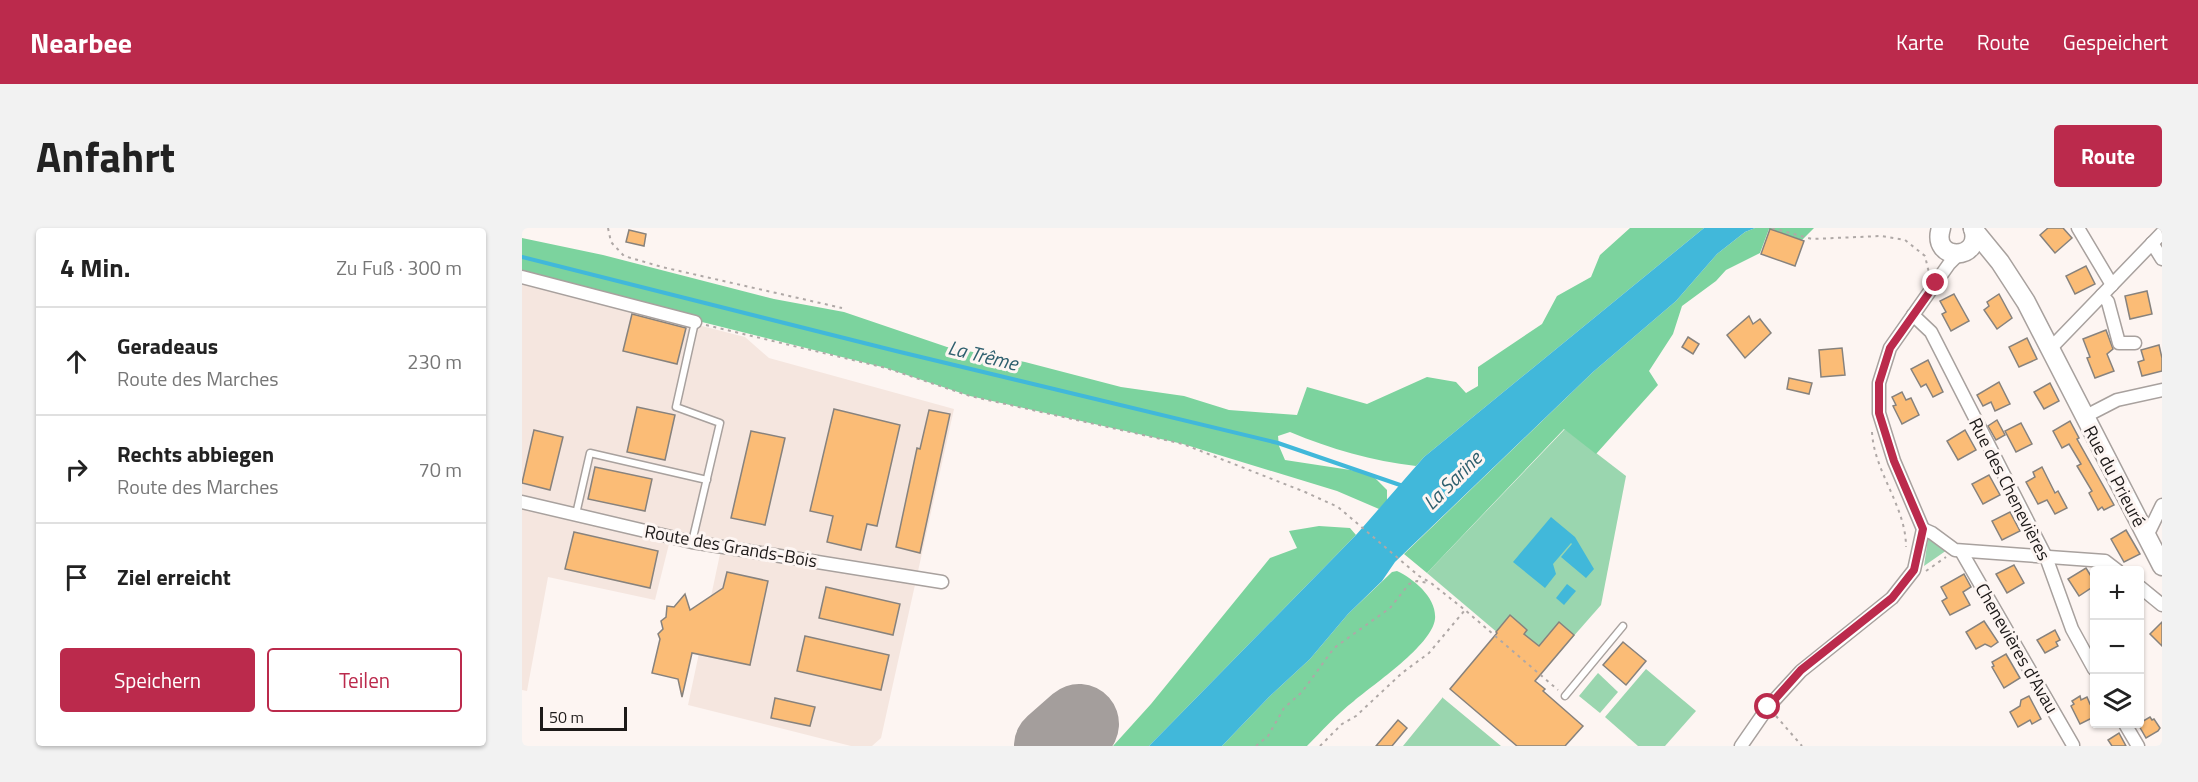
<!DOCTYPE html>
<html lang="de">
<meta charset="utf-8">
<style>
:root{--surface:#fff;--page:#f2f2f2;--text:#222;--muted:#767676;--line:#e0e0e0;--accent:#bb2a4c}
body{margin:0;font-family:"Titillium Web",sans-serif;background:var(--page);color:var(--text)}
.controls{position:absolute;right:18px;bottom:18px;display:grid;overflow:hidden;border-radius:6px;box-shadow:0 2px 4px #0004}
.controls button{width:54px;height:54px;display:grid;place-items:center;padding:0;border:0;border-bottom:2px solid var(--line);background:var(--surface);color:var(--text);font:30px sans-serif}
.scale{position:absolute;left:18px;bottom:15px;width:87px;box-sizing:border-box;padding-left:6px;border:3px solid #1d1a19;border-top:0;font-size:16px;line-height:21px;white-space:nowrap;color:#1d1a19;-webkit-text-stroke:4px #fdf5f2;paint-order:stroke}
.stop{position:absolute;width:18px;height:18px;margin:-14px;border:4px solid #bb2a4c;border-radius:50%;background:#fff}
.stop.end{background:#bb2a4c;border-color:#fff;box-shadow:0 2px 6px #0008}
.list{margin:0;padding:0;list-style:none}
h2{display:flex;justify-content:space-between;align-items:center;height:78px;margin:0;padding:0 24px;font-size:26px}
h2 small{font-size:20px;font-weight:400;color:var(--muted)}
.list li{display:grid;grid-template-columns:39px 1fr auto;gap:18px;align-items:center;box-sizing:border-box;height:108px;padding:0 24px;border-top:2px solid var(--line)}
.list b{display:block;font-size:22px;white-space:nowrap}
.list p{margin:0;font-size:20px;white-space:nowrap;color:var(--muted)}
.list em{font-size:20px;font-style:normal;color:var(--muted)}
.actions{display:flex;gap:12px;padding:18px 24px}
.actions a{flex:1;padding:14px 0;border:2px solid var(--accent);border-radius:6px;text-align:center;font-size:21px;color:var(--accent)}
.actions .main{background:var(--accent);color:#fff}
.icon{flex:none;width:33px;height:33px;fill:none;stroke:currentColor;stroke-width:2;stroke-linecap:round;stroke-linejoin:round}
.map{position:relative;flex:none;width:1640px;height:518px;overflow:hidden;border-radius:6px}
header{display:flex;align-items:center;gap:36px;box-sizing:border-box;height:84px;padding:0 30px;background:var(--accent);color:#fff}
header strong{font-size:28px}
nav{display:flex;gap:33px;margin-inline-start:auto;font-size:21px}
.intro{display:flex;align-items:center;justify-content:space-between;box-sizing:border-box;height:144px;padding:0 36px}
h1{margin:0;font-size:42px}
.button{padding:15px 27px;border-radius:6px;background:var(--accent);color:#fff;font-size:21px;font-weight:700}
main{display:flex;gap:36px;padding:0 36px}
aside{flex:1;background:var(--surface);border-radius:6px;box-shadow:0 2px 4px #0004}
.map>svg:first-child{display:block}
</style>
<header>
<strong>Nearbee</strong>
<nav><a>Karte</a><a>Route</a><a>Gespeichert</a></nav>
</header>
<div class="intro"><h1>Anfahrt</h1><a class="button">Route</a></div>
<main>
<aside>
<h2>4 Min.<small>Zu Fuß · 300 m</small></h2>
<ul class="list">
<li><svg class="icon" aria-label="ahead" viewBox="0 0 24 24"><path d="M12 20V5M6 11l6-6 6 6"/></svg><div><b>Geradeaus</b><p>Route des Marches</p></div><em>230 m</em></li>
<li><svg class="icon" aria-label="right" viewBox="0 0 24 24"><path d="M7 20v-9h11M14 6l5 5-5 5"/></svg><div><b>Rechts abbiegen</b><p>Route des Marches</p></div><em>70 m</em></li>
<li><svg class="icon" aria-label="arrive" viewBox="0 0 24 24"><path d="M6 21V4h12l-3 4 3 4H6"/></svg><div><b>Ziel erreicht</b></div></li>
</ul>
<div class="actions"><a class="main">Speichern</a><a>Teilen</a></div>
</aside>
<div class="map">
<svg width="1640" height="518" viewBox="0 0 1640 518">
<rect width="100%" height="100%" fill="#fdf5f2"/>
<!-- built -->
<path fill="#f5e6df" d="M0,52L223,109L247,130L432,181L359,510L350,518H329L166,477L198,326L147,316L133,372L26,349L5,463L0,462Z"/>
<!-- green -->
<g fill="#9ad6af">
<path d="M1043,201L1104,248L1079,377L1021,443L905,345Z"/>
<path d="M1406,310H1408L1425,322L1402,338Z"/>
<path d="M1124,441L1174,483L1143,518H1116L1083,489Z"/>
<path d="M1076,445L1096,464L1078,485L1057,468Z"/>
<path d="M921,469V470L979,518H881Z"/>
</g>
<!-- forest -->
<g fill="#7cd39e">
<path d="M1108,0H1182L902,229L894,238C850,233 809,221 768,204L756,208L757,218L763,232L848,245L865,262V273L857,281L815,263L661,216L448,168L364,140L0,49V10L81,27L252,71L322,84L425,119L503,134L599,159L662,168L707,182L775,187L785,159L845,176L905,149L934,154L944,165L956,158V139L1020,96L1035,68L1069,49L1078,27Z"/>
<path d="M1233,0H1292L1280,12L1247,1L1238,25L1204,42L1194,53L1160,78L1151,106L1127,143L1136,157L1074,226L1042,201L905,345L882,326L1071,144L1154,73L1195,26L1223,4Z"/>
<path d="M797,298L828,300L834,307L627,518H591L629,476L748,330L775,320L767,303Z"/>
<path d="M875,343C892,351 915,370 913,391C910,417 852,456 832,473C815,486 800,503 785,518H700L747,469L788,431L826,386L870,344Z"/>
</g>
<!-- water -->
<g fill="#41b8da">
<path d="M1182,0H1233L1223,4L1195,26L1154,73L1071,144L873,334L860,353L826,386L788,431L747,469L700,518H627L834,307L902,229Z"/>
<path d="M1029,289L1053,309L1072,341L1064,350L1039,329L1050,316L1049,315L1031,336L1034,346L1023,360L991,334Z"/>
<path d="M1045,356L1054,363L1042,377L1034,370Z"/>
</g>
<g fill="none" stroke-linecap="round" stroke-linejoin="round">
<!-- stream -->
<path stroke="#41b8da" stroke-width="4" d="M0,29L374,123L756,215L881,258"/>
<!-- runway -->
<path stroke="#a49e9c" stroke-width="80" d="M532,518L557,496"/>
</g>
<!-- building -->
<g fill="#fbbc76" stroke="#87827d" stroke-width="1.5">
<path d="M1526,0H1541L1550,10L1533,25L1518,7Z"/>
<path d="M1248,1L1282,13L1273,38L1239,26Z"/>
<path d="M107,2L124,6L122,18L104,14Z"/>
<path d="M1564,38L1573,56L1553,66L1544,48Z"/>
<path d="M1625,63L1630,86L1608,91L1603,68Z"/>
<path d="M1432,66L1447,93L1429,103L1420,86L1424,84L1418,73Z"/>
<path d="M1477,66L1490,90L1475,101L1462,82L1467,78L1465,74Z"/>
<path d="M110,86L164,100L155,136L101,123Z"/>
<path d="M1227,88L1231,96L1238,91L1249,105L1223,130L1205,107Z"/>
<path d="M1584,102L1591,121L1585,126L1592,143L1573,150L1565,130L1568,129L1561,111Z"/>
<path d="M1166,109L1177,116L1171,126L1160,119Z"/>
<path d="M1505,110L1515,131L1497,139L1487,119Z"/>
<path d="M1637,117L1640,130V143L1620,148L1616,134L1622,132L1619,122Z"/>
<path d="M1320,120L1323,147L1299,149L1297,122Z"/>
<path d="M1406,132L1421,164L1411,169L1404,156L1399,159L1389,141Z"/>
<path d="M1267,150L1290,155L1287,166L1265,161Z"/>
<path d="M1477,154L1488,176L1473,183L1469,174L1461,178L1455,167Z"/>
<path d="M1528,155L1537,173L1522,181L1512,164Z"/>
<path d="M1380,164L1384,172L1389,170L1397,187L1380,196L1371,178L1374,177L1370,169Z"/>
<path d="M115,179L153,187L143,232L105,224Z"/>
<path d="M312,181L378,197L355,298L345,296L339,322L305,314L311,288L288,283Z"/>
<path d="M407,182L428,186L398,325L374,319L395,220L398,221Z"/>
<path d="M1475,192L1483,207L1474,212L1466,198Z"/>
<path d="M1548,193L1557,210L1555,211L1592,277L1582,282L1580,279L1576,282L1567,265L1570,263L1555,238L1559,236L1547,216L1540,220L1531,203Z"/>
<path d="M1499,195L1510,216L1494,224L1483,203Z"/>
<path d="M12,202L41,209L28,262L0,255Z"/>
<path d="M1443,202L1454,222L1436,232L1425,213Z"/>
<path d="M229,203L263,210L243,297L209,290Z"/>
<path d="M73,239L130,251L123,283L66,271Z"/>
<path d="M1520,239L1533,265L1536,263L1545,280L1533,286L1525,272L1516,276L1504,254L1513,249L1511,244Z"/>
<path d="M1467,247L1478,267L1461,276L1450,256Z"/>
<path d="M1488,284L1498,303L1480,312L1470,293Z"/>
<path d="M1604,302L1618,326L1602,334L1589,311Z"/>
<path d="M52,304L136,323L128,360L43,341Z"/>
<path d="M1492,337L1502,355L1485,365L1474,346Z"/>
<path d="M1564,340L1572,353V358L1557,368L1546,351Z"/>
<path d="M205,344L246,353L228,437L170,425L160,469L156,451L130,445L138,411L136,406L141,401L139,393L144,389L145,378L152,379L163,366L168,382L201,360Z"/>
<path d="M1442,346L1449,359L1441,364L1448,377L1428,387L1420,373L1425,370L1419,359Z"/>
<path d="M304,359L378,376L371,407L297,390Z"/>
<path d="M988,387L1005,402L1002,406L1017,418L1037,394L1052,407L1013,453L1023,461L1021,463L1061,498L1043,518H995L928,461L975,405L974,404Z"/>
<path d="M1462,393L1476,414L1469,419L1463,416L1454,421L1444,404Z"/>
<path d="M1640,394V418L1628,406Z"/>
<path d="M1533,402L1538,412L1534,414L1536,418L1523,425L1515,412Z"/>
<path d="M283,408L367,427L359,462L275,443Z"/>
<path d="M1101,414L1124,433L1104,457L1081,437Z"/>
<path d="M1484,426L1498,450L1482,460L1470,439L1472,438L1470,434Z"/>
<path d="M1507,468L1519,491L1510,496L1508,492L1496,499L1488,484L1498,478L1499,472Z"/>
<path d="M1558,468L1559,472L1565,469L1568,476L1572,473V489L1558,496L1549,478L1552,476L1550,473Z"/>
<path d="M253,470L293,479L288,498L249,490Z"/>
<path d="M1628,489L1630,492L1632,491L1638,500L1636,503L1624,510L1616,496Z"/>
<path d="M876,492L885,500L870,518H854Z"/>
<path d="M1597,505L1604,518H1590L1586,512Z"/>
</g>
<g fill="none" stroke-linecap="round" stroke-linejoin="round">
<!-- lane casing -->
<g stroke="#a8a19e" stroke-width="9">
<g id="lane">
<path d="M54,286L68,225L185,252"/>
<path d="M170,314L198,195L154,179L173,94"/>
<path d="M1043,468L1101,398"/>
</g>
</g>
<!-- street casing -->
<g stroke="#a8a19e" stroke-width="15">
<g id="street">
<path d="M1556,0L1590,57"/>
<path d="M1630,15L1640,31"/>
<path d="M0,49L173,94"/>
<path d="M1580,67L1586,74L1597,115H1613"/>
<path d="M1391,87L1409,104L1524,329L1550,401L1572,441"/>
<path d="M1527,122L1640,5"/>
<path d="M1562,189L1595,172L1640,162"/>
<path d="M0,274L170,314L420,354"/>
<path d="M1401,301L1410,305L1433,322L1583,333L1596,343"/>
<path d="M1625,308L1640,277"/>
<path d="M1439,323L1551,517"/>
<path d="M1618,359L1640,377"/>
<path d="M1603,496L1616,518"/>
<path d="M1219,518L1246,479L1279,443L1370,370L1392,342L1401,301L1372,233L1357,185V155L1368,120L1427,36L1438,25"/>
</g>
</g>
<!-- secondary casing -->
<g stroke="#a8a19e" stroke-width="21">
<g id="secondary">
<path d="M1419,0C1408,35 1462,33 1451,0"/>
<path d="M1451,1L1478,34L1504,74L1640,338"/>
</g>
</g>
<!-- path -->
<g stroke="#afa8a6" stroke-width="2" stroke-dasharray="3 4.5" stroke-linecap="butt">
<path d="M86,0L89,14L102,28L140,39L320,80"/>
<path d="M1250,0L1290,11L1359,8L1383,12L1403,28L1407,45"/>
<path d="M184,97L364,140L448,168L661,216L783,264L816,279L897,348L909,355L943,382L1036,462"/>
<path d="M1350,204C1352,244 1384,278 1384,319"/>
<path d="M1404,343L1424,329"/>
<path d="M1254,488L1280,518"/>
<path d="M734,518L746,508L762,480L780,464L812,420L868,380L887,356L895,353L907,355"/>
<path d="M798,518L820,496L834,488L880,445L907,425L943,382"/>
</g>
<!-- lane -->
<use href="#lane" stroke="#fff" stroke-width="6"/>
<!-- street -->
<use href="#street" stroke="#fff" stroke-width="12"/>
<!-- secondary -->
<use href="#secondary" stroke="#fff" stroke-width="18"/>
</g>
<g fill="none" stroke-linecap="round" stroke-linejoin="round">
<!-- route -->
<path stroke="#bb2a4c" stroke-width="8" d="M1246,479L1279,442L1370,370L1392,342L1401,301L1372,233L1357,185V155L1368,120L1414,55"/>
</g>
<g text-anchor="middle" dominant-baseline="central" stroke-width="6" stroke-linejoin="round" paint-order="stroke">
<!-- street labels -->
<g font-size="18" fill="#1d1a19" stroke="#fdf5f2">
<text transform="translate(1593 248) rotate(62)">Rue du Prieuré</text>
<text transform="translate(1488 261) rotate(63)">Rue des Chenevières</text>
<text transform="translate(209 318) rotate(10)">Route des Grands-Bois</text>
<text transform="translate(1495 420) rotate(60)">Chenevières d'Avau</text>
</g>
<!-- water labels -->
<g font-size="20" font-style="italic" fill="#2e5f6e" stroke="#fdf5f2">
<text transform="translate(461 127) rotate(14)">La Trême</text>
<text transform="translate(930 252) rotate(-45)">La Sarine</text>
</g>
</g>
</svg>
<div class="controls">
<button>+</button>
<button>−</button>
<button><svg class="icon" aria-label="layers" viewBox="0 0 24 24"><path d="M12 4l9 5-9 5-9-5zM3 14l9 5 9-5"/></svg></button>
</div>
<div class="scale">50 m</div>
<div class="stop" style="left:1246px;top:479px"></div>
<div class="stop end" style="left:1414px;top:55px"></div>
</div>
</main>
